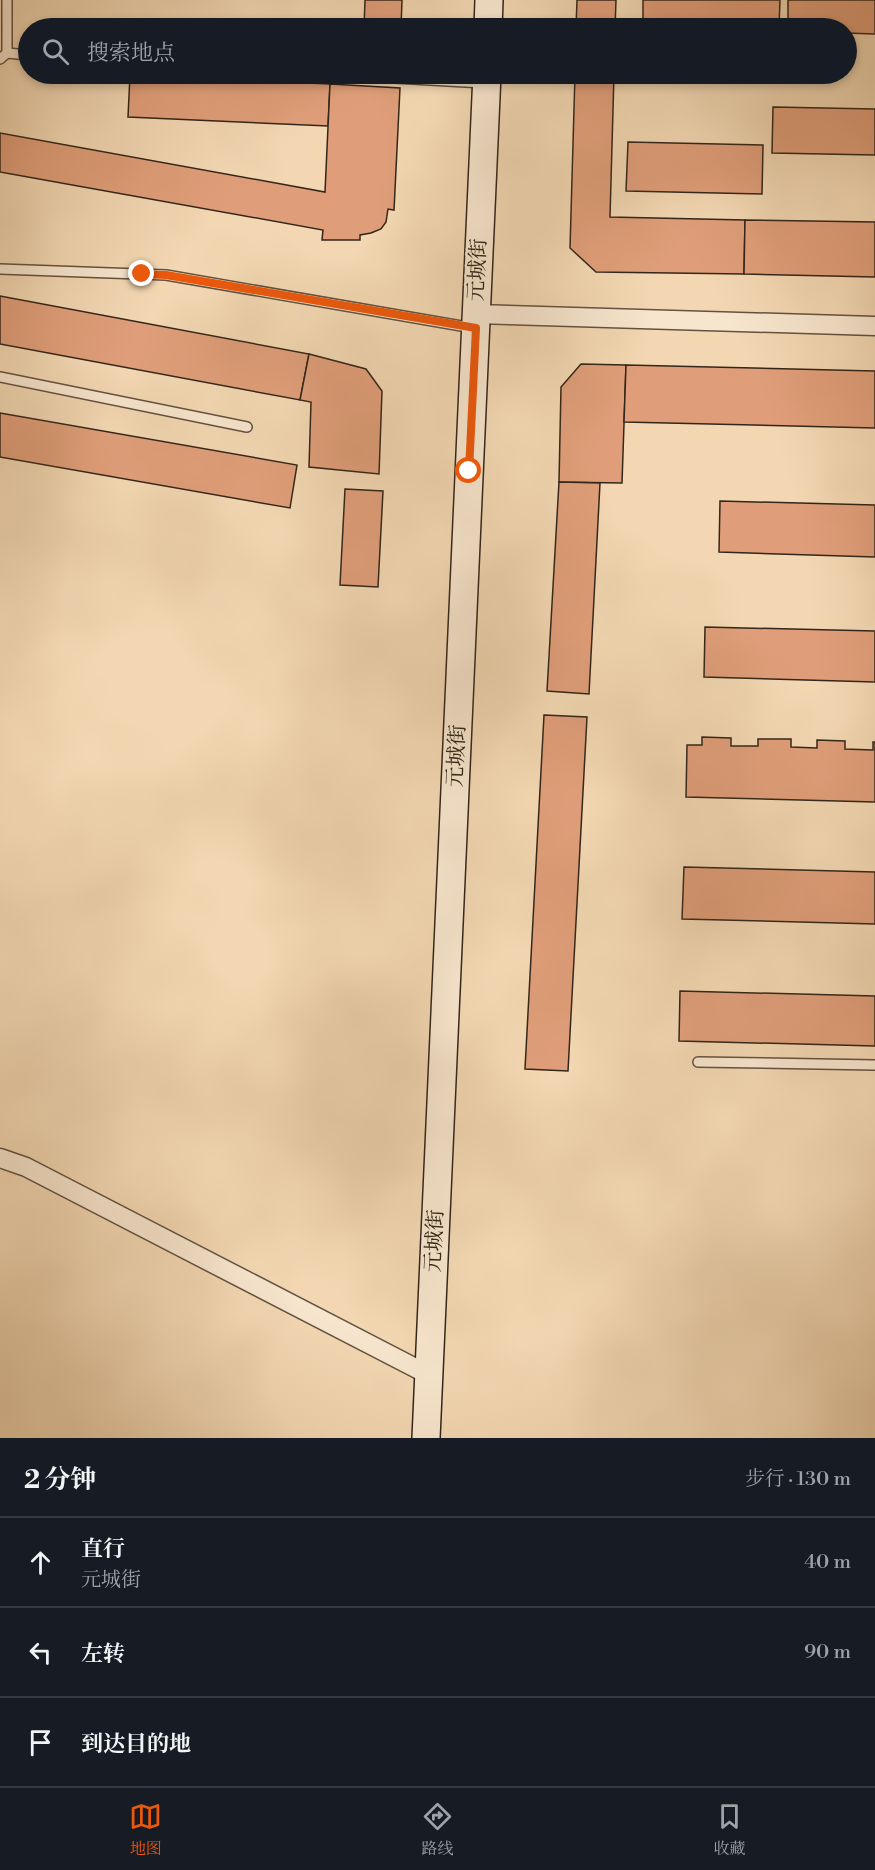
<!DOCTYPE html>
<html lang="zh">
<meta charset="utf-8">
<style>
:root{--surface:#171b24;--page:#242831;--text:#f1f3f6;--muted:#9ea1a6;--line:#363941;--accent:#ea580c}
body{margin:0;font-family:"Libre Bodoni","Noto Serif SC",serif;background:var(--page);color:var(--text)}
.stop{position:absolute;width:18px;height:18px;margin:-14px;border:4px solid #ea580c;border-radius:50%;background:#fff}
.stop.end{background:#ea580c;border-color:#fff;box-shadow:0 2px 6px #0008}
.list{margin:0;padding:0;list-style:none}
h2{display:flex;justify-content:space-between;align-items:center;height:78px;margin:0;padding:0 24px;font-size:26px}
h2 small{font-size:20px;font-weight:400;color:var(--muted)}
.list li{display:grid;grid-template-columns:39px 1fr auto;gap:18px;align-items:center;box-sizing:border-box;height:90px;padding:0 24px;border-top:2px solid var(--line)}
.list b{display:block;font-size:22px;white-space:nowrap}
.list p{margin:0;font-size:20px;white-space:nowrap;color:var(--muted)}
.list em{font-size:20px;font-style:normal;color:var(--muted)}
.icon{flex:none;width:33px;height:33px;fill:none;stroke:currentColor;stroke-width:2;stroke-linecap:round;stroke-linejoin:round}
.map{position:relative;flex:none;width:875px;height:1438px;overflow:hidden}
.search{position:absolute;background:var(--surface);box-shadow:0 3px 9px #0003;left:18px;right:18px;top:18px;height:66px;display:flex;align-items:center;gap:15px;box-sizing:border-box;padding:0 21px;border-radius:33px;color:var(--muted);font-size:22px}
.sheet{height:348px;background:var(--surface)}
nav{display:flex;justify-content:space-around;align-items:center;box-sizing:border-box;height:84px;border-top:2px solid var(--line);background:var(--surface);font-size:16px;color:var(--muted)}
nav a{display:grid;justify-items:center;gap:3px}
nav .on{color:var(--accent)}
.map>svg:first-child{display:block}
</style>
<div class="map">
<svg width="875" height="1438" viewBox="0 0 875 1438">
<rect width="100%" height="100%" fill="#f2d7b2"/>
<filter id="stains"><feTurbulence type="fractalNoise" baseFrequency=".00333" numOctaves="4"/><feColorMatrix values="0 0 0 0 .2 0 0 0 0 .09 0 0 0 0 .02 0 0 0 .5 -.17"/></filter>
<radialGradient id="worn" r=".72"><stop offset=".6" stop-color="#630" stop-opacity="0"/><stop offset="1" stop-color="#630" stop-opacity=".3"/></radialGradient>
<!-- building -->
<g fill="#df9e79" stroke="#33261a" stroke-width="1.5">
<path d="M365,0H402L401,28H364Z"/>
<path d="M577,0H616L615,28H576Z"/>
<path d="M643,0H780L779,28H643Z"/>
<path d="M788,0H875V34L846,33V28H788Z"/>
<path d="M575,74H614L610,217L745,220L744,274L596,272L570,248Z"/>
<path d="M130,75L330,84L328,126L128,117Z"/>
<path d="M330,84L400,88L394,210L388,209L386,222L381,229L371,233L360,235V240H322L323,230L0,172V133L325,192Z"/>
<path d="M773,107L875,109V155L772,153Z"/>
<path d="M628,142L763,145L762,194L626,191Z"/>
<path d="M745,220L875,222V277L744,274Z"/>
<path d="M0,296L309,354L300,400L0,344Z"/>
<path d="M309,354L366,369L382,391L379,474L309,467L311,402L300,400Z"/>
<path d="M581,364L626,365L622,483L559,482L561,387Z"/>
<path d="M626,365L875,371V428L624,422Z"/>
<path d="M0,413L297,465L290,508L0,457Z"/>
<path d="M559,482L600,483L589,694L547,691Z"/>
<path d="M345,489L383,491L378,587L340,585Z"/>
<path d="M720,501L875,505V557L719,552Z"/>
<path d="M705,627L875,631V682L704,677Z"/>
<path d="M544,715L587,717L568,1071L525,1069Z"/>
<path d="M702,737L731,738V746H758V739H791V747L817,748V740L845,741V749L873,750V742H875V802L686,797L687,745H702Z"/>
<path d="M684,867L875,872V924L682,919Z"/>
<path d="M680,991L875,996V1046L679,1041Z"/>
</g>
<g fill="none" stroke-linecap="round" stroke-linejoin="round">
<!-- lane casing -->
<g stroke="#635240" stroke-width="12">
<g id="lane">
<path d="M7,53L28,55"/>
<path d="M0,59L7,53V0"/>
<path d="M324,74L483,83"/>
<path d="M0,269L166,275L473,328"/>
<path d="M0,377L247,427"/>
<path d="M698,1062L875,1065"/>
</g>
</g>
<!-- street casing -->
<g stroke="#635240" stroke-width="21">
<g id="street">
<path d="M476,314L875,326"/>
<path d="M0,1158L26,1167L429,1375"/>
</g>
</g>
<!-- secondary casing -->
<g stroke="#33261a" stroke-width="30">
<g id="secondary">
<path d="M488,28L489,0"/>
<path d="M426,1438L487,74"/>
</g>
</g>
<!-- lane -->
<use href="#lane" stroke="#f7e5cd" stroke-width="9"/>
<!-- street -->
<use href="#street" stroke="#f7e5cd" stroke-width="18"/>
<!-- secondary -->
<use href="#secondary" stroke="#f7e5cd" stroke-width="27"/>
</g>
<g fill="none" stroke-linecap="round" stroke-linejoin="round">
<!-- route -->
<path stroke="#ea580c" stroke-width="8" d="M142,274L166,275L476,328L469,471"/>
</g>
<g text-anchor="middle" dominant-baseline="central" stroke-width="4.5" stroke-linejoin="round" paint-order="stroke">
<!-- street labels -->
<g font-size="21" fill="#33261a" stroke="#f7e5cd">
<text transform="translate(478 270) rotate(-87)">元城街</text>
<text transform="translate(457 756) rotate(-87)">元城街</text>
<text transform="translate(435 1241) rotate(-87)">元城街</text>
</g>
</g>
<rect width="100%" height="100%" filter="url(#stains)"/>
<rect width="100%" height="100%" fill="url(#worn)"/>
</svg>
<div class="stop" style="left:469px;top:471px"></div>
<div class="stop end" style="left:142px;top:274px"></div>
<div class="search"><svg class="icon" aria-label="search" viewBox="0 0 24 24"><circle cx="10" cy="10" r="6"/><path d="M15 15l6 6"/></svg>搜索地点</div>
</div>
<section class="sheet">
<h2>2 分钟<small>步行 · 130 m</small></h2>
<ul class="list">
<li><svg class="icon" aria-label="ahead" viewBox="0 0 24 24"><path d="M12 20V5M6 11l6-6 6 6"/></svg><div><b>直行</b><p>元城街</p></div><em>40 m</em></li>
<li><svg class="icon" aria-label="left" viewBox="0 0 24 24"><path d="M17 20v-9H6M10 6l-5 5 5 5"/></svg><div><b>左转</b></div><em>90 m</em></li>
<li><svg class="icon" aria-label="arrive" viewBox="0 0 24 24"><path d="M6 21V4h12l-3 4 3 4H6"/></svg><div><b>到达目的地</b></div></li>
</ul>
</section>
<nav>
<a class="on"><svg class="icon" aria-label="map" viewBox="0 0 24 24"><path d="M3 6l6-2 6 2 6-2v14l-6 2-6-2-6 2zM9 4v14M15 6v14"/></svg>地图</a>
<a><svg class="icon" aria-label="directions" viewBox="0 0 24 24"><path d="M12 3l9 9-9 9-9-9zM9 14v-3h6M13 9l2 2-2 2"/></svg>路线</a>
<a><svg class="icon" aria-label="saved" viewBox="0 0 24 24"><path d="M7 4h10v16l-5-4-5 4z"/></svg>收藏</a>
</nav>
